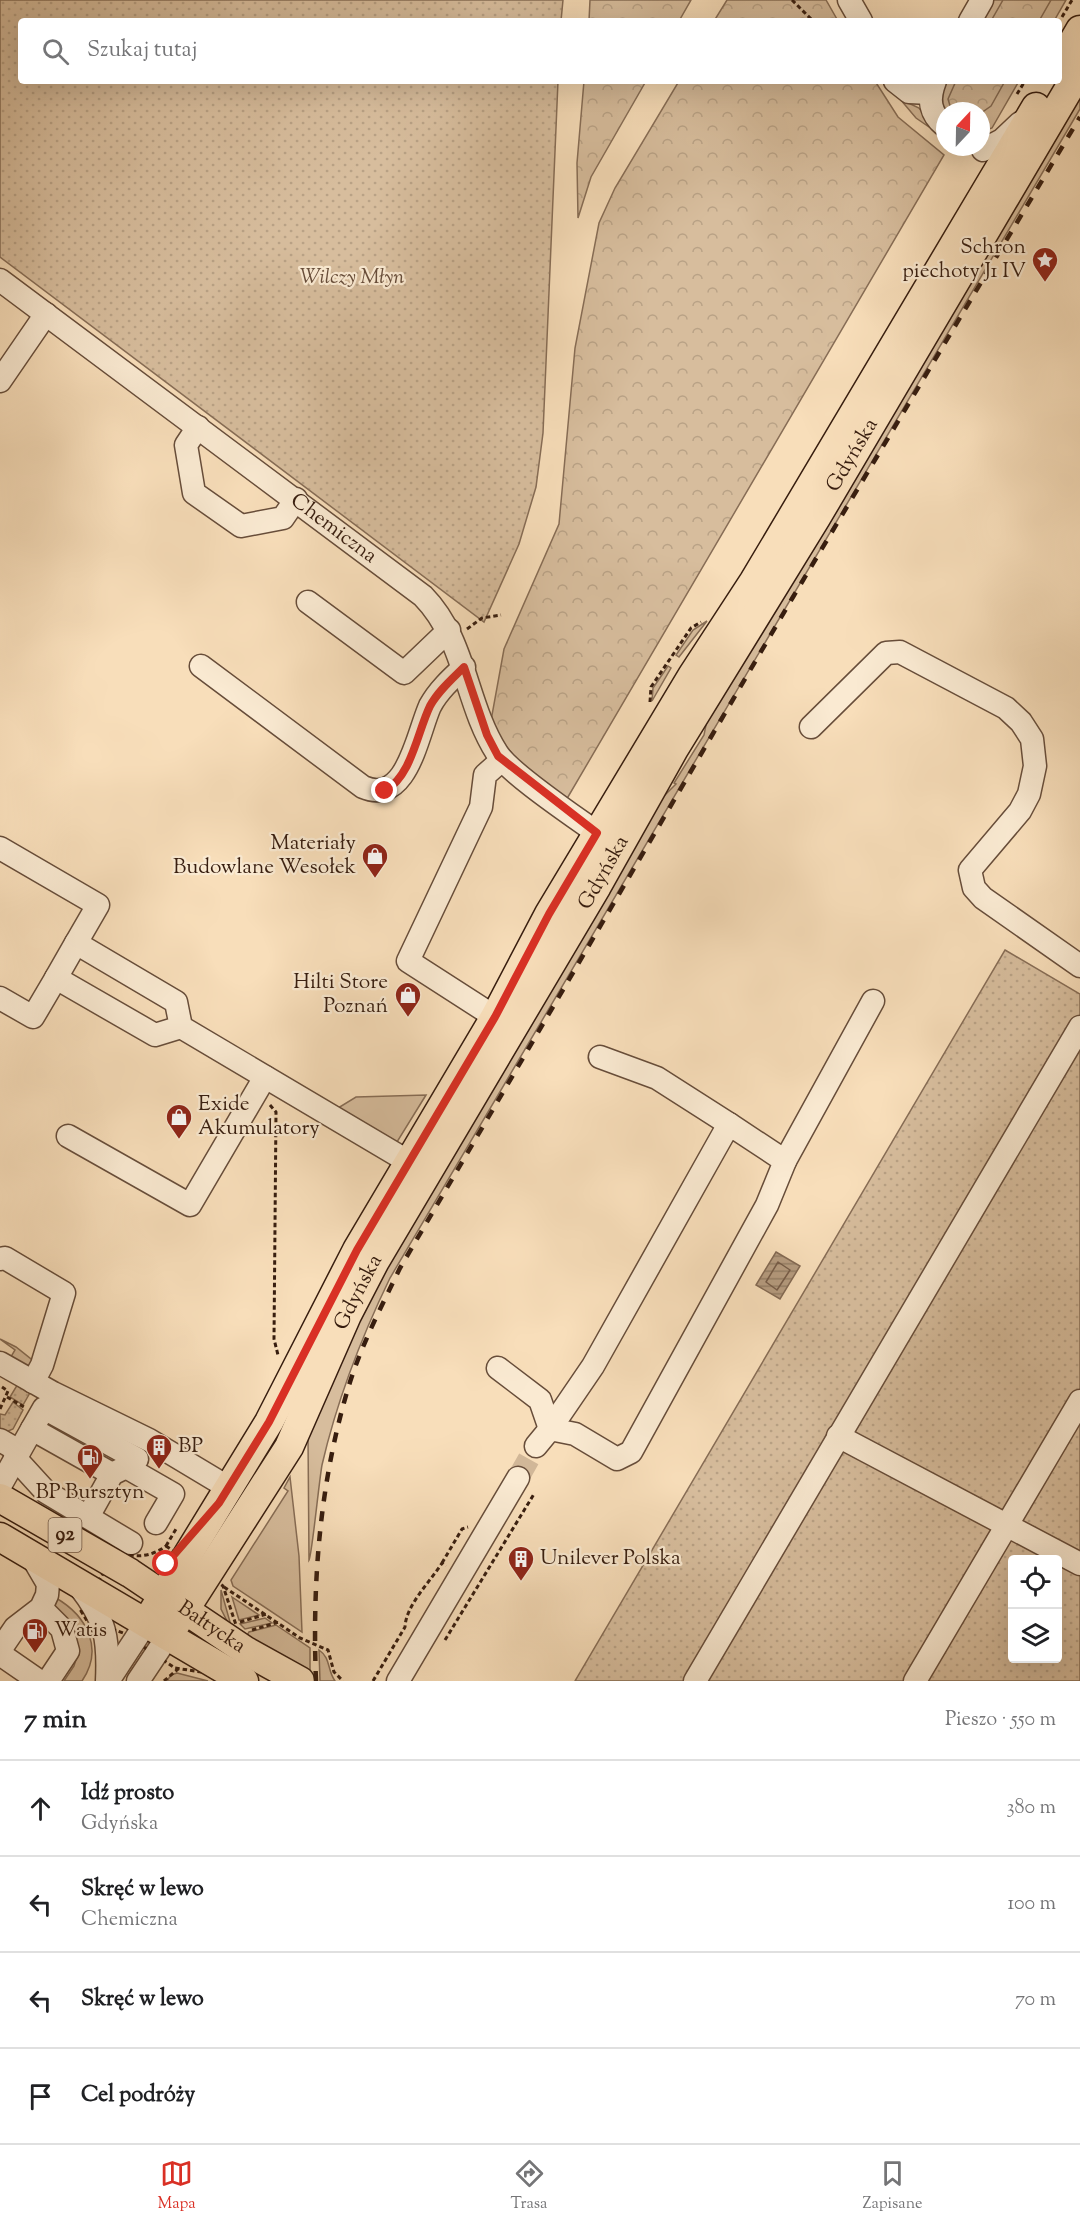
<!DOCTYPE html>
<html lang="pl">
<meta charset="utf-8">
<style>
:root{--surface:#fff;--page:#f2f2f2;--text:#202124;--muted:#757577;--line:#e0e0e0;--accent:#d93025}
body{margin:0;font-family:"Sorts Mill Goudy",serif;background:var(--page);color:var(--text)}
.controls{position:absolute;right:18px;bottom:18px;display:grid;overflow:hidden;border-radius:6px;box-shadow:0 6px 24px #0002}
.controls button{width:54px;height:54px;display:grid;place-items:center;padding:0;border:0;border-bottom:2px solid var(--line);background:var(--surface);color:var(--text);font:30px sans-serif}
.compass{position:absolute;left:936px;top:102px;width:54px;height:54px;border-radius:50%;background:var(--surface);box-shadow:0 6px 24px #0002;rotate:22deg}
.stop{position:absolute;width:18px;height:18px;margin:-14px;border:4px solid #d93025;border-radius:50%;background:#fff}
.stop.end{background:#d93025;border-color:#fff;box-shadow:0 2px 6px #0008}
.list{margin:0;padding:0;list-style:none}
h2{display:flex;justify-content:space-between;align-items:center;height:78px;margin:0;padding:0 24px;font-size:26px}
h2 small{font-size:20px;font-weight:400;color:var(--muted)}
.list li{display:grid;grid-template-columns:39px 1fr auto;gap:18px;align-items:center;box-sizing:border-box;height:96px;padding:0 24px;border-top:2px solid var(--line)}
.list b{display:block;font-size:22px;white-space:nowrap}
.list p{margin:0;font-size:20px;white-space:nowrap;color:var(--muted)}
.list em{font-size:20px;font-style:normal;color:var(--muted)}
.icon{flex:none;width:33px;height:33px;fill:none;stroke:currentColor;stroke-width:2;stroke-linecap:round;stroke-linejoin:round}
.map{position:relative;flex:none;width:1080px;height:1681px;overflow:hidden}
.search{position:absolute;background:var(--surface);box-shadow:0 6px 24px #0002;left:18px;right:18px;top:18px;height:66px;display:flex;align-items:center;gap:15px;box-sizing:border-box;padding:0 21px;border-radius:6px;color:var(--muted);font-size:22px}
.sheet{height:462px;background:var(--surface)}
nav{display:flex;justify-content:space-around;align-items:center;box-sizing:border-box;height:84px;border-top:2px solid var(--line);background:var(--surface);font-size:16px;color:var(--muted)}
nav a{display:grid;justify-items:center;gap:3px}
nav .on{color:var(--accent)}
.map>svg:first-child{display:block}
</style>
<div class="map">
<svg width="1080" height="1681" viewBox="0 0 1080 1681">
<defs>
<pattern id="forest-crowns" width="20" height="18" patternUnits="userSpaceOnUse" patternTransform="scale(1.5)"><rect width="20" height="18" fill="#d7bd9d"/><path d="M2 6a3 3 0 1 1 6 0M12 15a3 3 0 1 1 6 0" fill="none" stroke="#b9a286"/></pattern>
<pattern id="park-dots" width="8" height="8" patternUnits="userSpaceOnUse" patternTransform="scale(1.5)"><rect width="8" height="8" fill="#d7bd9d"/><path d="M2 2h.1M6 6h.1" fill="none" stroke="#b9a286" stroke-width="1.8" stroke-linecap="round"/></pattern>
<pattern id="water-rules" width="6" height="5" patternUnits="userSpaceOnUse" patternTransform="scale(1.5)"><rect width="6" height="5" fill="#b69c80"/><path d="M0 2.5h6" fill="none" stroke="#957f67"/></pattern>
</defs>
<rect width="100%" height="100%" fill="#f8deba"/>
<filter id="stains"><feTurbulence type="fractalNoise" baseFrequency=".00333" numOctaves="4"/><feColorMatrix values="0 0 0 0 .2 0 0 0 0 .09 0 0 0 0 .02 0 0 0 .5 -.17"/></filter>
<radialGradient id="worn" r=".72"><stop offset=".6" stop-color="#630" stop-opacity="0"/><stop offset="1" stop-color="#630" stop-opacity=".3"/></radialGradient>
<!-- grass -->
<g fill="#d7bd9d" stroke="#876d56" stroke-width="1.5">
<path d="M991,0H1066L1054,21H979Z"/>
<path d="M944,81H1019L992,128L981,132V111H941Z"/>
<path d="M1080,90V109L390,1278C361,1338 337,1400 322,1465C319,1481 312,1555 309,1560L308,1436L362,1307L660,800L676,784L674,783L704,735L707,720Z"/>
<path d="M900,99L919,108L945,138L916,118Z"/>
<path d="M707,621L679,657L676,655L693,630Z"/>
<path d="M668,666L671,668L652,701L653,688Z"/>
<path d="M426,1095L397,1142L338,1108L356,1097Z"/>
<path d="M0,1339L16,1347L36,1363L32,1369L9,1360L15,1350Z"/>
<path d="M290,1477L299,1556L302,1632L233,1586L231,1580L288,1491L284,1488Z"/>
<path d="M221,1590L230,1622V1627L221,1609Z"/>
<path d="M232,1597L259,1615L239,1620Z"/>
<path d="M56,1598C87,1616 104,1649 82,1681H64L74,1666L78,1653L52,1612Z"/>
<path d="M265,1618L272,1623L245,1629L240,1624Z"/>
<path d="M276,1625L310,1648V1676L245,1639L249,1632Z"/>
<path d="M319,1650C331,1658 327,1670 335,1681H320Z"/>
<path d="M177,1673L208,1681H167L171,1675Z"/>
</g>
<!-- forest -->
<g fill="url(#forest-crowns)" stroke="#876d56" stroke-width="1.5">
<path d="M590,0H691L679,21H589Z"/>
<path d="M727,0H826L838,21H714Z"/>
<path d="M1003,0H1051L1039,21H991Z"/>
<path d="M584,81H646L591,177L578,218L577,163Z"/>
<path d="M679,81H875L898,117L944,155L565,802L522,766L490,726L504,649L559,524L575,348L599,223L615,188Z"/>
<path d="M956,81H1005L991,106L981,113L951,109L948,99Z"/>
</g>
<!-- park -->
<g fill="url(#park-dots)" stroke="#876d56" stroke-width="1.5" fill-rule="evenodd">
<path d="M0,0H563L561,21H21V81H558L543,433L536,487L519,544L484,622L0,257Z"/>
<path d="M1005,950L1080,994V1681H575ZM1012,1560H1058V1658H1012Z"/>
<path d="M19,1382L31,1391L23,1405L10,1397Z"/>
<path d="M13,1402L23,1410L13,1429L6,1432L0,1430V1414L5,1415Z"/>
</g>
<!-- water -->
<path fill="url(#water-rules)" stroke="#836953" stroke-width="1.5" d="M776,1252L800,1266L780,1299L756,1285Z"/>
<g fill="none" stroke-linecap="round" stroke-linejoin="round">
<!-- shore -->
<path stroke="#765c48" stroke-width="1.5" d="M778,1262L790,1270L777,1290L766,1282Z"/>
<!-- minor-tunnel -->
<path stroke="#d1b798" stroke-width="22" stroke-dasharray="22 11" stroke-linecap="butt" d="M518,1478L536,1446"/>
<!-- minor casing -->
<g stroke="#674d3a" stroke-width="25">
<g id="minor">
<path d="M849,0L861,21"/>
<path d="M970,21L982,0"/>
<path d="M895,81L909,92L930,93"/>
<path d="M935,81C928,99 929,113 945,126"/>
<path d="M983,150L1002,140L1020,123"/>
<path id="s1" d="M0,280L423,596C466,640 465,703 497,753C509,773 575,817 597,833"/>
<path d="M0,381L46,314"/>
<path d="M198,427L186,445L194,493L241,526L283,518L296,499"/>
<path d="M308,602L404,673L449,630"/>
<path d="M201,666L363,787C407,806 417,735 430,706C438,691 451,679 464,667"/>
<path d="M811,727L886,653L900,652L1006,708L1021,722L1032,739L1035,766L1029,794L1020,811L970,870L974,888L983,898L1080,966"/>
<path d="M0,848L98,905L76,943"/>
<path d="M0,998L33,1017L56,978"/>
<path d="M495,1017L408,961L481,807L485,775L502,760"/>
<path d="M181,1027L176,1002L76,943L56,978L155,1035L181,1027L409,1162"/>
<path d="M600,1057L657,1078L729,1124"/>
<path d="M68,1136L190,1205L265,1077"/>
<path d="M785,1161L873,1001"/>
<path d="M0,1259L5,1258L64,1293L42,1365L33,1382"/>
<path d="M0,1363L53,1393L149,1440L229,1488"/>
<path d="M498,1368L540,1400L550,1429"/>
<path d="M32,1429L44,1408L137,1459"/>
<path d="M838,1436L1080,1564"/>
<path d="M0,1440L19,1451"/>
<path d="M536,1446L550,1429L575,1434L617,1459L631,1452L767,1205L785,1161L729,1124L593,1366L550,1429"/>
<path d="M15,1458L46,1492L131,1543"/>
<path d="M126,1467L173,1494L156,1523"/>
<path d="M0,1486L32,1429L112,1474"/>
<path d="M88,1517L112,1474L124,1468"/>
<path d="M79,1586C106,1620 109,1639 107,1681"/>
<path d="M41,1608L62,1629L68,1651L48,1681"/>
<path d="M0,1650L15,1628L41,1608L47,1595L48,1584L31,1555"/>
<path d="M0,1654L39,1681"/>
<path d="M108,1681L146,1623"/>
<path d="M138,1681L168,1636"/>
<path d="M398,1681L518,1478"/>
<path d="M695,1681L1080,1027"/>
<path d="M915,1681L1080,1401"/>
</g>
</g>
<!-- major casing -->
<g stroke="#371d0f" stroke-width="31">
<g id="major">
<path d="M1059,66L1080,30"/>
<path id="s2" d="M0,1498L130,1573L246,1651L300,1681"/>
<path d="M0,1537L244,1681"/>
<path d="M146,1623L269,1422L357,1250L495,1017L549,914L692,676L754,581L1036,107"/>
<path id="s3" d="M168,1636L289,1447L347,1315L375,1261L597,886L674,749L816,518L1080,70"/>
</g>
</g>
<!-- path -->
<g stroke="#371d0f" stroke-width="3" stroke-dasharray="4.5 3" stroke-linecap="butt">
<path d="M792,0L813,21"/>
<path d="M1062,17L1072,0"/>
<path d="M1017,94L1025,81"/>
<path d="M467,629L482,618L501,615"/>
<path d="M650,702L651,687L691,628L701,622"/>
<path d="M270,1105L276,1112L274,1339L278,1355"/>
<path d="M7,1397L24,1407"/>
<path d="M0,1409L8,1391L2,1387"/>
<path d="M166,1546L176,1529"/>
<path d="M166,1546L223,1586L236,1625L208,1673L175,1668L123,1633L112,1629L95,1634L81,1611L118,1548C131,1561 153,1556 166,1546Z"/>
<path d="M442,1563L462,1529L468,1527"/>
<path d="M224,1587L300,1638L328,1650L334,1672L343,1681"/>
<path d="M240,1622L267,1614"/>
<path d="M252,1630L279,1622"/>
<path d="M445,1640L534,1494"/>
<path d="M164,1681L178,1669"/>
<path d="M373,1681L405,1627C406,1605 430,1582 442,1563L446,1566"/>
</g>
<!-- minor -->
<use href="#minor" stroke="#faead2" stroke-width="22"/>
<!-- major -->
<use href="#major" stroke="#f8deba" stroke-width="28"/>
<!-- rail -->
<path stroke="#371d0f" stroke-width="4.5" stroke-dasharray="10 10" stroke-linecap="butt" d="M316,1681C312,1580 320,1479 350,1382C363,1342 382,1305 400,1268L793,597L1080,117"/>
</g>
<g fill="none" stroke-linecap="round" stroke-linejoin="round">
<!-- route -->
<path stroke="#d93025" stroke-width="8" d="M166,1564L219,1503L269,1422L357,1250L495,1017L549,914L597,833L498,756L487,735L464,667C452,679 438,691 430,706C417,733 412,775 385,791"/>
</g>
<!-- icons -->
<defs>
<g id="sight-pin" transform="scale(1.35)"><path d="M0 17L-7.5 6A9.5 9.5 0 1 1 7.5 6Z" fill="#8f2418" stroke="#faead2"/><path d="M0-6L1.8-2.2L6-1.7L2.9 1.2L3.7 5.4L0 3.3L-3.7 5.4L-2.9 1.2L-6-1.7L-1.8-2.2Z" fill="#fff"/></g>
<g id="shop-pin" transform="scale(1.35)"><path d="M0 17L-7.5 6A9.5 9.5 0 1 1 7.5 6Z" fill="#8f2418" stroke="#faead2"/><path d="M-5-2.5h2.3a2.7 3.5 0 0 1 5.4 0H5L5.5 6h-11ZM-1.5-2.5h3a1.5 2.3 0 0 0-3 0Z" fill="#fff"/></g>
<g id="building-pin" transform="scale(1.35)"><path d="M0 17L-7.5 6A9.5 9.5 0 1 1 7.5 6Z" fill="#8f2418" stroke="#faead2"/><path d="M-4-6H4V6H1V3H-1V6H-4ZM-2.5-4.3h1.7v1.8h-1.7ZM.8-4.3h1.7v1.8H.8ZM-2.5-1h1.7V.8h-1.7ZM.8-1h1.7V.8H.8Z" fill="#fff"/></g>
<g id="fuel-pin" transform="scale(1.35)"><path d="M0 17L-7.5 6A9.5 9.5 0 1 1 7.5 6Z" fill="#8f2418" stroke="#faead2"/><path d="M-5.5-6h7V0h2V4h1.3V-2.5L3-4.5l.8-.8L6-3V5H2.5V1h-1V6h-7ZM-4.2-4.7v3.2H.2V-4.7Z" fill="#fff"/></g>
</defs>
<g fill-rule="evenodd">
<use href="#sight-pin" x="1045" y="260"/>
<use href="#shop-pin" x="375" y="856"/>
<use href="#shop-pin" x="408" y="995"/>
<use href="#shop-pin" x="179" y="1117"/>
<use href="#building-pin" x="159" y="1447"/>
<use href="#fuel-pin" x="90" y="1457"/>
<use href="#building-pin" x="521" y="1559"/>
<use href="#fuel-pin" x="35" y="1631"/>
</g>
<g text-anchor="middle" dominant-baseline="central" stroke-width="4.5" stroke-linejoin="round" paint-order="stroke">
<!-- shield labels -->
<rect fill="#faead2" stroke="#725a4a" stroke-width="1.5" x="48.5" y="1518" width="33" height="34" rx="4.5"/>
<g font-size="20" font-weight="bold" fill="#371d0f">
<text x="65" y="1535">92</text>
</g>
<!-- poi labels -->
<g font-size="21" fill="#371d0f" stroke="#faead2" text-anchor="start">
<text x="1026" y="248" text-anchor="end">Schron<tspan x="1026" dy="24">piechoty J1 IV</tspan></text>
<text x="356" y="844" text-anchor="end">Materiały<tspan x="356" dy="24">Budowlane Wesołek</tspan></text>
<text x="388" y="983" text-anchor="end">Hilti Store<tspan x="388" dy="24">Poznań</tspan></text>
<text x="198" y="1105">Exide<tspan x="198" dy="24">Akumulatory</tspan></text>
<text x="178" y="1447">BP</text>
<text x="90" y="1493" text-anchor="middle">BP Bursztyn</text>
<text x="540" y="1559">Unilever Polska</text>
<text x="54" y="1631">Watis</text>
</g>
<!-- park labels -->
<g font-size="21" font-style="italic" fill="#674d3a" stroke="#faead2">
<text x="352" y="278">Wilczy Młyn</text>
</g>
<!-- street labels -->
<g font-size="21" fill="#371d0f" stroke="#faead2">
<text stroke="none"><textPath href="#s3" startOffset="1366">Gdyńska</textPath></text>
<text stroke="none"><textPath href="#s1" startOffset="416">Chemiczna</textPath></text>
<text stroke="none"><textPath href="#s3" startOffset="880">Gdyńska</textPath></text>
<text stroke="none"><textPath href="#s3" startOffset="394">Gdyńska</textPath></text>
<text stroke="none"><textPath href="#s2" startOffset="248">Bałtycka</textPath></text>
</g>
</g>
<rect width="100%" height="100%" filter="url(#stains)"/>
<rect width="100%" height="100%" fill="url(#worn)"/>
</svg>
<div class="controls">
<button><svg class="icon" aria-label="locate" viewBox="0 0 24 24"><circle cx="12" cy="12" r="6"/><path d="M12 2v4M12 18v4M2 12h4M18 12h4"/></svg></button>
<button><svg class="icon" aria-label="layers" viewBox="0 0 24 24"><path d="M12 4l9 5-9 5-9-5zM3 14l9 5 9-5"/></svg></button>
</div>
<svg class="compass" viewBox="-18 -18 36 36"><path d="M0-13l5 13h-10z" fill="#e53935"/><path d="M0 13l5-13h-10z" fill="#757577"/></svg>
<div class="stop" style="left:166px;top:1564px"></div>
<div class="stop end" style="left:385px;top:791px"></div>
<div class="search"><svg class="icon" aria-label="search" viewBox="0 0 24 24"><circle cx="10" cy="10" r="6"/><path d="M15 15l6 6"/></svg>Szukaj tutaj</div>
</div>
<section class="sheet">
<h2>7 min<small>Pieszo · 550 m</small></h2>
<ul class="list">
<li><svg class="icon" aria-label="ahead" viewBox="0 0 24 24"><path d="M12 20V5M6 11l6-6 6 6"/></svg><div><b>Idź prosto</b><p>Gdyńska</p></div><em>380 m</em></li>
<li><svg class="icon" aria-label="left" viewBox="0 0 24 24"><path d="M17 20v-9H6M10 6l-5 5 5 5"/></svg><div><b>Skręć w lewo</b><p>Chemiczna</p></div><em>100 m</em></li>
<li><svg class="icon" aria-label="left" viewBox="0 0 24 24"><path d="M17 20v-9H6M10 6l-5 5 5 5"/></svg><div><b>Skręć w lewo</b></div><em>70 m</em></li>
<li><svg class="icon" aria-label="arrive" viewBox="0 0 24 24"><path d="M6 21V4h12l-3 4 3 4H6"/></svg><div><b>Cel podróży</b></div></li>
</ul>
</section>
<nav>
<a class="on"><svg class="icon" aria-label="map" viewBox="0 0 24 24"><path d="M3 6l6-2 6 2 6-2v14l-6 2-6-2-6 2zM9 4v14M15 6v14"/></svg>Mapa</a>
<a><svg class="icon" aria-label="directions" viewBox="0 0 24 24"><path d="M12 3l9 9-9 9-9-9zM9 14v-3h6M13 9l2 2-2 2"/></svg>Trasa</a>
<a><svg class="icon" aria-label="saved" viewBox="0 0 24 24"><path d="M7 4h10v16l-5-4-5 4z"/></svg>Zapisane</a>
</nav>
